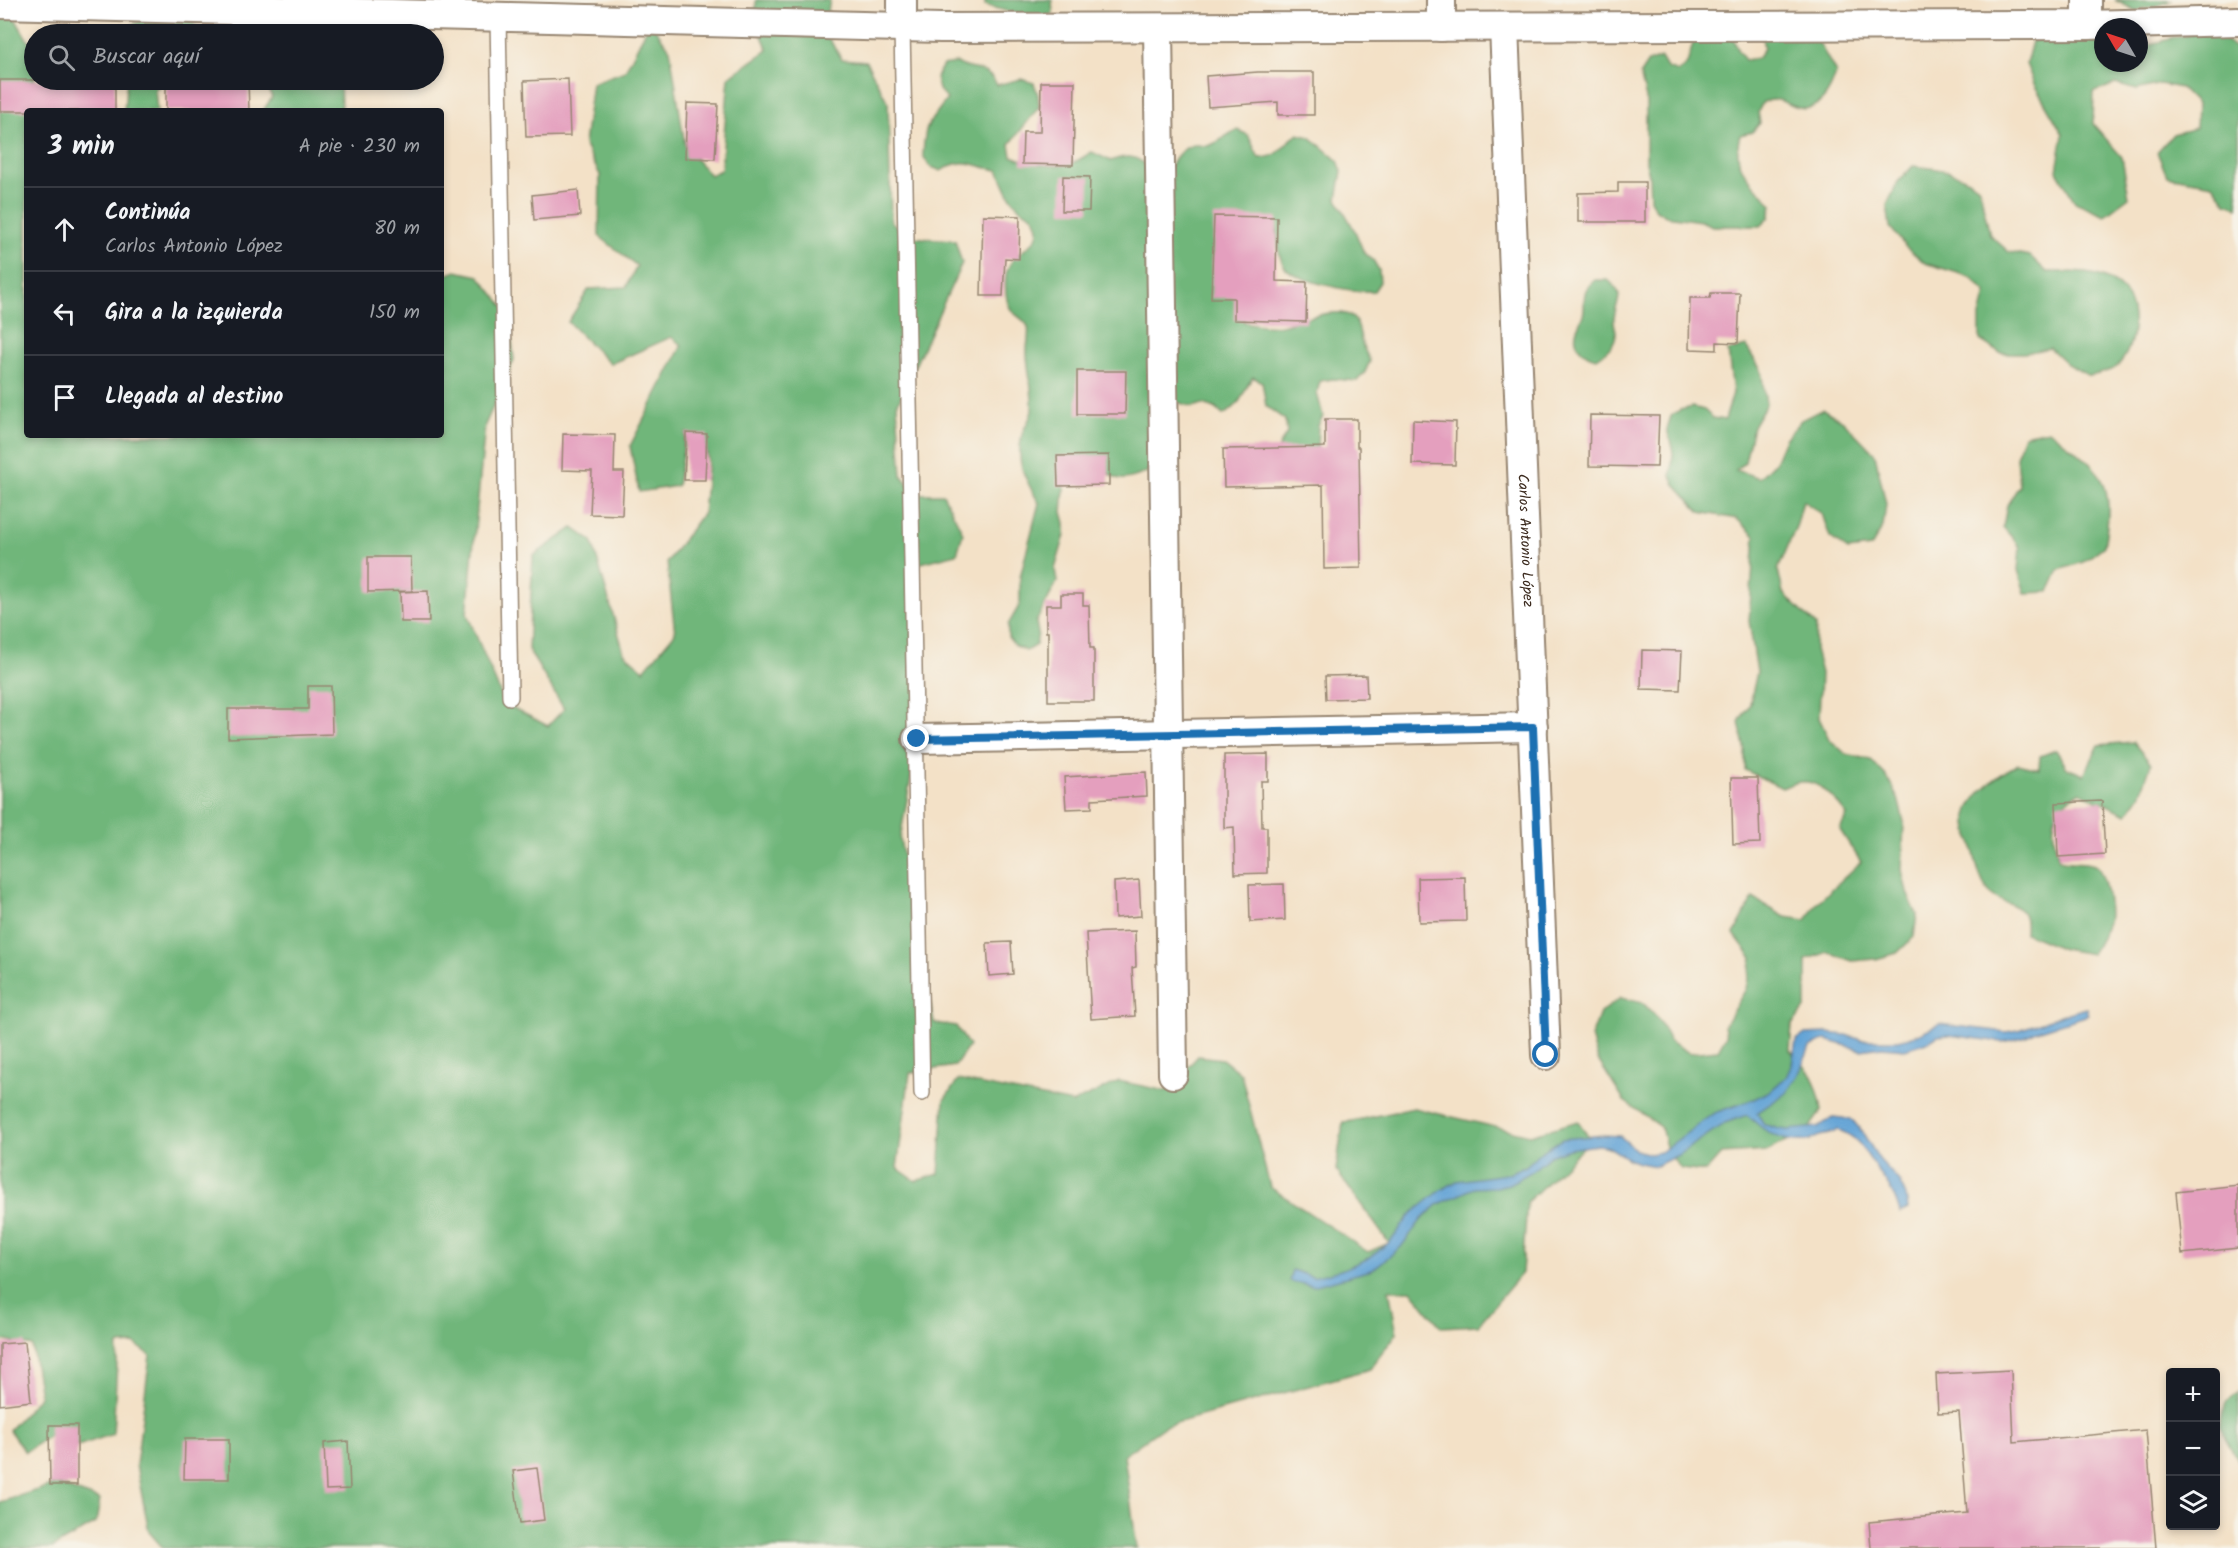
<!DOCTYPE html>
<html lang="es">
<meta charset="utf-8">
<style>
:root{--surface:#171b24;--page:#242831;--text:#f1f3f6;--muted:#9ea1a6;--line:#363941}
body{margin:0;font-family:Kalam,sans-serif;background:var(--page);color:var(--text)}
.controls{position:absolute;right:18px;bottom:18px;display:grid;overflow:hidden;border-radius:6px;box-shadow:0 3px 9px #0003}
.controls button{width:54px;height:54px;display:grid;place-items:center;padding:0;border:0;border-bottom:2px solid var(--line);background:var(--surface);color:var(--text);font:30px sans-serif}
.compass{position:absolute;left:2094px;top:18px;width:54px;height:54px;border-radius:50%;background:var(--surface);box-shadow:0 3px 9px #0003;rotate:309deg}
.stop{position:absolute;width:18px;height:18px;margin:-14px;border:4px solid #1f6fb2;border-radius:50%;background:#fff}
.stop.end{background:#1f6fb2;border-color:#fff;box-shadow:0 2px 6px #0008}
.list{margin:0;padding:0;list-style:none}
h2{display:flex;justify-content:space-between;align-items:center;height:78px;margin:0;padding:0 24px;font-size:26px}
h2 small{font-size:20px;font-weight:400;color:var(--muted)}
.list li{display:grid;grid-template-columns:39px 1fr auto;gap:18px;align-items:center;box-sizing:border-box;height:84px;padding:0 24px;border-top:2px solid var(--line)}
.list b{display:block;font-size:22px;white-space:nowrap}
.list p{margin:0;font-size:20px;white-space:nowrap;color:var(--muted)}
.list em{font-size:20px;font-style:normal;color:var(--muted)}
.icon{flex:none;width:33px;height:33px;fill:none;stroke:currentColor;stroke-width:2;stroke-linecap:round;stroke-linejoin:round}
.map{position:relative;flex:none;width:2238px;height:1548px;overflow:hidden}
.search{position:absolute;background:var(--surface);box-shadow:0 3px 9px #0003;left:24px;top:24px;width:420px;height:66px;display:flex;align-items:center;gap:15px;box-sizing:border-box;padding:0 21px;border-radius:33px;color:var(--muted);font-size:22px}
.panel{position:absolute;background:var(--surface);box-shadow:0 3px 9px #0003;left:24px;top:108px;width:420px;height:330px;border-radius:6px}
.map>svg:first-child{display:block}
</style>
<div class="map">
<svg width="2238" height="1548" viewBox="0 0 2238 1548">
<rect width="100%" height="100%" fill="#f7f3e8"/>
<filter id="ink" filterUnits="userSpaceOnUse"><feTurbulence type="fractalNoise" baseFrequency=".0167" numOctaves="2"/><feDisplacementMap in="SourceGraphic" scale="12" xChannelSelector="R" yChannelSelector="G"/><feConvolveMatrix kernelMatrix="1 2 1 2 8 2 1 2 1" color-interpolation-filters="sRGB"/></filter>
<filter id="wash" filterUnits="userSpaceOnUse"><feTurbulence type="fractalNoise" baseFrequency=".008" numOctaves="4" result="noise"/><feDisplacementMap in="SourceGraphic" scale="24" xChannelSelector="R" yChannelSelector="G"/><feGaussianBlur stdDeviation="1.35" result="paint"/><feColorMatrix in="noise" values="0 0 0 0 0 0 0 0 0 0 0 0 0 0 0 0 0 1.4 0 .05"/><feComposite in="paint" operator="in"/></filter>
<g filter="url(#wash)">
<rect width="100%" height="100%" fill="#f3e1c7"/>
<!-- forest -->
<g fill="#70b67a" stroke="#56704c" stroke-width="1.5">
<path d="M756,0H830L824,31L842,59L866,61L888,103L891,221L907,237L955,240L962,263L897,405L902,476L916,494H943L963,533L957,554L913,565L917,743L900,839L934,1023L956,1026L969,1046L955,1066L910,1073L897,1168L916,1181L939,1174L944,1100L958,1080L1073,1103L1119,1081L1166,1091L1198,1056L1222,1059L1241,1074L1270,1187L1368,1252L1389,1243L1336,1170L1343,1123L1414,1108L1530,1135L1578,1121L1591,1140L1527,1202L1522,1273L1478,1325L1441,1327L1411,1290H1389L1397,1333L1370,1369L1165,1426L1124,1455L1137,1548H163L149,1532L136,1465L150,1355L135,1344L118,1345L113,1434L78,1446L58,1430L25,1452L9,1430L40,1396L32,1346L0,1340V12L12,13L34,51L35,111H27V435H441V277L456,271L479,276L509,313L514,360L485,425L467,614L505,704L548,726L564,709L528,649L533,556L573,528L592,541L624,653L644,670L675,633L667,562L703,513L708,461L704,436L686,433L677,486L639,492L630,446L682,345L671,337L610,364L568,322L589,289L626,287L637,266L599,236L600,175L584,144L592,83L625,71L650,22L670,49L685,146L710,175L721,170L729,77L768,50L755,19Z"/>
<path d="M985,0H1052L1053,14L1030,18L985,5Z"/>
<path d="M2115,0H2171C2161,7 2148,6 2136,11Z"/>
<path d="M306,4L329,34H253L256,22Z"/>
<path d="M177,10L206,34H132L133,24Z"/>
<path d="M1729,28L1738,51L1745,60L1758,58L1764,48L1762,37L1808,33L1818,41L1836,73C1831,90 1820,113 1799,108C1781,104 1786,96 1763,102L1758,112L1760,123L1752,132L1740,135C1730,169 1754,182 1772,205L1769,218L1761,226H1712L1701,221L1666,216L1656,210L1650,200L1649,175L1646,163V98L1640,74L1647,63L1661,58L1667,68L1678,72L1687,64L1694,40Z"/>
<path d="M2103,32V63H2139V43L2147,45L2197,32L2222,37L2238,50V207L2227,203L2213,184L2167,176L2157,152L2173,134L2196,128L2197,104L2181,88L2160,84L2137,90L2115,84L2094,92L2093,124L2122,157L2129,197L2105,215L2075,202L2057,171L2063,134L2035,86L2026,64L2032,41L2052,34Z"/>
<path d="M956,63C974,73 986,65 997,85L1021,79L1034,83L1038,95L1039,107L1010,144L1012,156C1028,163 1054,169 1070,164C1078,161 1085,156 1092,152L1111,161C1130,153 1140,157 1152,172L1169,168C1175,157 1184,144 1198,145C1205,146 1207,147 1213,144C1223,140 1226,134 1238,130L1248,135L1259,158C1282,158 1281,145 1298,134L1310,137L1338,161L1342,171L1337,199L1355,231L1364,253L1373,260L1379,270L1380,282L1374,291C1355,293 1297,282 1285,267C1277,257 1279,241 1277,230L1245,311L1244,322C1256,324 1269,327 1281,325C1298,322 1338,304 1353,318C1359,324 1359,331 1361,339C1362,347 1367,354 1370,361L1365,372L1357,381L1333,379L1320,381L1317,393L1323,416L1318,426L1317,449L1277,456L1280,444L1287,433L1285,420L1266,406L1262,382L1253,377C1240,394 1245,403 1223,415L1215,408L1203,404L1193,407L1170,400L1152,470C1122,483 1116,485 1093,457L1069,456L1062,478L1064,489L1062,512L1065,523V535L1055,569L1057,582L1036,622L1038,633L1036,645L1026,651L1015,646L1008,637V625L1020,604V577L1039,503C1025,479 1015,463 1022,435C1024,426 1032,418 1032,409C1033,391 1028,373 1027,355C1026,346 1030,335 1028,327C1025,319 1017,317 1012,311C1005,302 1005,286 1006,275C1010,249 1044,248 1037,224C1035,215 1027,213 1021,209C1008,198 1005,184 998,170C974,167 963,155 941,171L929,166L923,155L924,142L926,130L932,119L947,99L939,90L936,77L943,65Z"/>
<path d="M127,80H167L155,89L157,111H124Z"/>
<path d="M264,80H340L341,111H263L272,97Z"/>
<path d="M1913,166C1942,169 1955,170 1979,187L1990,235L2009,252L2030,256L2047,272C2070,272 2094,270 2114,283C2141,299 2138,349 2115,368C2109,373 2096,374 2089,376L2067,364L2050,348L2024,353H2000L1980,340V316L1986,293L1971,277L1925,263L1905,246L1890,227L1887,205L1898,182Z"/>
<path d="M1595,280H1608C1627,296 1616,299 1614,318C1613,323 1616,328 1616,332C1616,345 1606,352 1597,358C1585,356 1573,346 1576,332C1578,324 1584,317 1584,309C1585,294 1582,291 1595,280Z"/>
<path d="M1746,346L1761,370L1766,404L1753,426L1745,462L1736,470L1759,478L1775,462L1785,439L1801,420L1823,409L1843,421L1875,454L1886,504L1883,527L1871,547L1848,550L1830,537L1822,514L1803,501L1797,524L1778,570L1783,593L1816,625L1815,650L1821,673L1819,718L1829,739L1846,754L1871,760L1887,777L1898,798L1904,822L1902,870L1907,893L1917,914L1914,937L1897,953L1876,959L1852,961L1828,952L1806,960V1007L1792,1025L1790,1050C1811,1071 1817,1080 1822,1110L1808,1130L1768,1151L1721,1154L1705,1172L1681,1169L1667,1151L1661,1127L1624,1101L1598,1060L1591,1037L1600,1013L1621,998L1643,1003L1659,1020L1670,1041L1689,1053L1718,1050L1726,1036L1724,1026L1746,989L1752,958L1734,934L1753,898L1785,917L1806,920L1817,903L1861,862L1840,830L1847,815C1836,801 1821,780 1801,782C1795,782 1787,786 1782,788L1745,770V752L1739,722L1750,704L1757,672L1749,621L1755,536L1737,519L1700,512L1676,486L1671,476L1673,452L1667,429L1671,416L1680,410L1693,407L1704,410L1713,418L1725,420L1733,393L1728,351Z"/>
<path d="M2048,430C2099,469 2117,476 2104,546L2083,562L2059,570L2049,592L2025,593L2018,570L2020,547L2003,527L2007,505L2019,486L2016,457L2024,435Z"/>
<path d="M2133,742L2151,764L2140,796L2127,814L2079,792C2049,809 2050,830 2059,860C2070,864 2090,861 2096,866C2105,873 2112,914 2107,925C2103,935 2097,945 2092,954L2063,949L2025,933C2028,899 2009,910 1992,895C1981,885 1977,867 1974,853C1972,843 1965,827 1967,816C1971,794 2000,774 2018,764L2039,769L2040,756L2056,750L2067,768L2084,775L2099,745Z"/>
<path d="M2238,1392V1461L2219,1426L2226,1402Z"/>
<path d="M56,1484L100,1500L96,1523L52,1548H0V1502Z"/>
</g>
<!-- water -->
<path fill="#62a3d6" stroke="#4e667a" stroke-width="1.5" d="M2087,1008L2089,1015L2037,1031L2024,1037L2002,1042L1949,1035L1938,1036L1930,1041L1905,1049L1882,1047L1861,1050L1826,1040L1810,1047L1798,1076L1786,1093L1757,1113L1764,1124L1779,1129L1788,1130L1818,1127L1833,1117L1844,1118L1853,1121L1861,1130L1879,1159L1899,1181L1906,1196L1908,1209L1900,1213C1893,1189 1888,1186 1875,1167C1864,1151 1858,1136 1838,1130C1831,1135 1828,1134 1820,1136C1816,1137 1811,1140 1807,1141C1780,1143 1765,1132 1747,1115L1725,1123L1678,1155L1656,1166L1639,1163L1628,1159L1609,1147L1598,1145L1569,1149L1550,1156L1531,1172L1509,1184L1496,1187L1474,1188L1439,1204L1422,1219L1401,1247L1372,1270L1313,1286L1289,1281L1292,1270L1313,1277L1341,1270L1369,1258L1391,1241L1410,1215L1441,1190L1457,1181L1506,1174L1526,1166L1541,1152L1562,1139L1604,1135L1620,1136L1636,1150L1649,1154L1661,1152L1714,1113L1752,1100L1770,1091L1786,1077L1792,1064L1796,1041L1805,1034L1827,1033L1846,1035L1862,1040H1897L1911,1037L1939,1024L2006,1032L2019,1030L2064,1014Z"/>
<g id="blocks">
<!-- building -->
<g fill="#e49fbe">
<path d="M1258,72H1314V115H1278V102L1208,107L1206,76Z"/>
<path d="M568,79L570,136L526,137L524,81Z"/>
<rect x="0" y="80" width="115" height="31"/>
<path d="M166,80H248L249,111H166Z"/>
<path d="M1041,82H1075L1073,165L1022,164L1023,132H1040Z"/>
<path d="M687,103L718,104L715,159L685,158Z"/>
<path d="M1063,176L1090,177L1089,211H1062Z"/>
<path d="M1618,182H1645V222H1578V193L1618,192Z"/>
<path d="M578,190L580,216L534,220L532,195Z"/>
<path d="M983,215L1020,216L1019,259L1005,258L1003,296H981Z"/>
<path d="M1214,216L1277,217L1276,281L1307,282L1306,322L1234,320V298H1211Z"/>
<path d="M1711,293H1740L1738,343L1717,342V350L1689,349L1690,298H1710Z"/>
<path d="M1077,371H1126L1125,414H1077Z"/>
<path d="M1590,415L1659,416L1657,467L1589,466Z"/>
<path d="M1325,419H1357V447H1359L1361,568L1324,569L1323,485L1224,487L1223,449L1325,447Z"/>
<path d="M1413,420L1456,422L1455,465L1412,464Z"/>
<path d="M686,433L707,434L705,480H684Z"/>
<path d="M563,434L615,435L614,472H624L622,515L590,514L592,471L562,470Z"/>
<path d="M1109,455V485L1058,486L1057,456Z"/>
<path d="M368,557H411L412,591L368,592Z"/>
<path d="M428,591L429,622H401L400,592Z"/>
<path d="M1061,594H1083V605H1089L1090,648H1094V701H1048V632H1046V605H1061Z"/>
<path d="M1642,650L1682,651L1680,690L1641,689Z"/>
<path d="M1366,675L1367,698L1326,699L1325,676Z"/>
<path d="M308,686H331L332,734L228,738V709H308Z"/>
<path d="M1268,754V781H1261L1262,827H1267V873L1235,874L1234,827L1224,828V755Z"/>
<path d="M1146,772L1147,796L1092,799V808L1066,809L1064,777Z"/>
<path d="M1731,778H1758L1760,843L1733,844Z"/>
<path d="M2102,801L2105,854L2058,857L2056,803Z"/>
<path d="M1465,877L1466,921L1419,922L1418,878Z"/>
<path d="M1139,880L1141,916L1115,918L1114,882Z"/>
<path d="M1284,884L1285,920L1250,922L1249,885Z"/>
<path d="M1135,931L1136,967L1132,968L1135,1016L1091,1019L1086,933Z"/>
<path d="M1011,942L1013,974L989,976L987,943Z"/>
<path d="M2238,1185V1248L2182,1254L2176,1192Z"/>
<path d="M25,1342L31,1401L0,1405V1344Z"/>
<path d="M2011,1370L2014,1442L2146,1430L2156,1548H1871L1869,1522L1967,1513L1959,1412L1938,1413L1936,1374Z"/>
<path d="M49,1425H77V1485H50Z"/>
<path d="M185,1439H229V1479H184Z"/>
<path d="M348,1441L350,1489L326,1490L324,1443Z"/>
<path d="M537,1468L544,1520L520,1523L513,1471Z"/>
</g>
</g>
</g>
<g filter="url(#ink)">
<use href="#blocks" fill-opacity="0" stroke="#978672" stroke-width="1.5"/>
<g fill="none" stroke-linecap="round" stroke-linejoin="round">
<!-- lane casing -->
<g stroke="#978672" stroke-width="18">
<g id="lane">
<path d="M498,17L510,697"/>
<path d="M902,27L922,1093"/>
</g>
</g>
<!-- street casing -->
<g stroke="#978672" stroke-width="32">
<g id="street">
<path d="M902,0V27"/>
<path d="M0,4L941,28L2087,25L2238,21"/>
<path d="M2087,25V0"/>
<path d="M1441,27V0"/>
<path id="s1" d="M1504,27L1546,1055"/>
<path d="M1158,28L1173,1074"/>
<path d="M917,739L1533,727"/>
</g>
</g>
<!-- lane -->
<use href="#lane" stroke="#fff" stroke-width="15"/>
<!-- street -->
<use href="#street" stroke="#fff" stroke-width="28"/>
</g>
</g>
<g fill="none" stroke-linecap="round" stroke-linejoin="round" filter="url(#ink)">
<!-- route -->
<path stroke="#1f6fb2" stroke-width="8" d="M917,739L1533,727L1546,1055"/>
</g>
<g text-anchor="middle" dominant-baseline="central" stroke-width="5" stroke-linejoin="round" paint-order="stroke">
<!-- street labels -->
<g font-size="15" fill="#3b2a1e" stroke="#f7f3e8">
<text stroke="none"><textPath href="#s1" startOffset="514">Carlos Antonio López</textPath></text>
</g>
</g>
</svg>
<div class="controls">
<button>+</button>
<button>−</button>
<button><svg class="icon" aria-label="layers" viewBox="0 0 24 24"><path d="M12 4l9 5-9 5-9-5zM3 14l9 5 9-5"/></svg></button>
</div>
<svg class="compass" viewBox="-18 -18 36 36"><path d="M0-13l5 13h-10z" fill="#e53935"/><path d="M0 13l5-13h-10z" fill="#9ea1a6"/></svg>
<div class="stop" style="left:1546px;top:1055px"></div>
<div class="stop end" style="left:917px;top:739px"></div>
<div class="search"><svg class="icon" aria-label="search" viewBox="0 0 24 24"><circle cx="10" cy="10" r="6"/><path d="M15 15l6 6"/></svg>Buscar aquí</div>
<section class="panel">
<h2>3 min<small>A pie · 230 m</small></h2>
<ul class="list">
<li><svg class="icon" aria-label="ahead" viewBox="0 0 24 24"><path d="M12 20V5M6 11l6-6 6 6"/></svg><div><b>Continúa</b><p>Carlos Antonio López</p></div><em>80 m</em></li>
<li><svg class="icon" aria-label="left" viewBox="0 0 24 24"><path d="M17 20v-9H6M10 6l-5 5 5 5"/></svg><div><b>Gira a la izquierda</b></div><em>150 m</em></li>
<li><svg class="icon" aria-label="arrive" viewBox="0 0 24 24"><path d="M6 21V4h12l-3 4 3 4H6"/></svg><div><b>Llegada al destino</b></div></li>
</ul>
</section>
</div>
